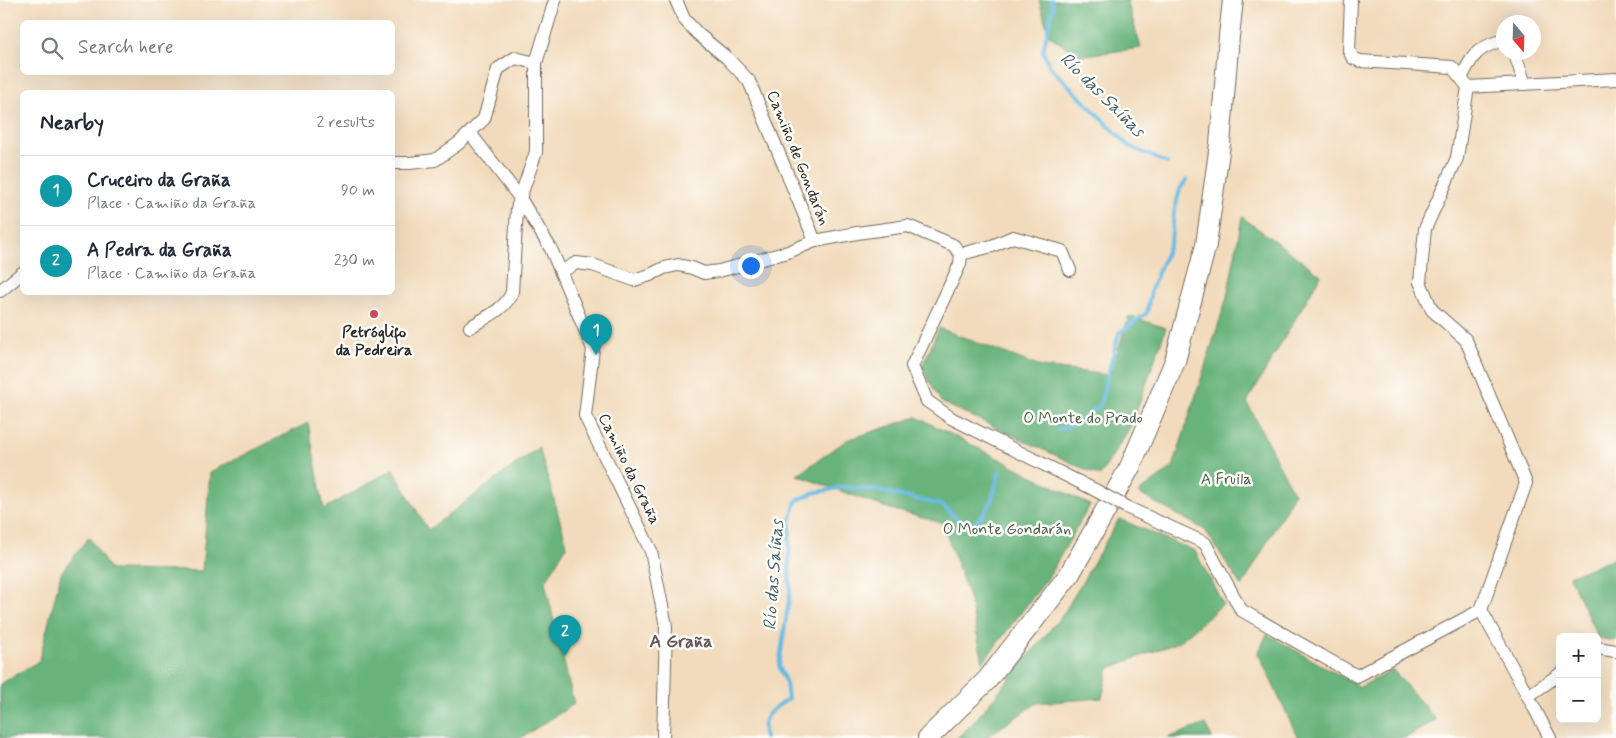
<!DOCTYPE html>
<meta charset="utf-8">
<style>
:root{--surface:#fff;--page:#f2f2f3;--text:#1f2937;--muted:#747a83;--line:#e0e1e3;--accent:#7c3aed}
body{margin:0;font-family:Mynerve,sans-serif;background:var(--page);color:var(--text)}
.controls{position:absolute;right:15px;bottom:15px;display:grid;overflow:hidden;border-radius:8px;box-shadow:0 5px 20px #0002}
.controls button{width:45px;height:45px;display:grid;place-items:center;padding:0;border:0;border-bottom:1px solid var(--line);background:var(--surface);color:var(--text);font:25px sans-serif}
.compass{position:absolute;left:1496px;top:15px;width:45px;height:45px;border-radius:50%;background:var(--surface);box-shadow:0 5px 20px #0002;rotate:161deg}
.you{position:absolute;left:750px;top:265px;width:18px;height:18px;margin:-12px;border:4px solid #fff;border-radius:50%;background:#1a73e8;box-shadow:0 0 0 8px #1a73e833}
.badge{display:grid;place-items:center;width:32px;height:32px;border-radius:50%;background:var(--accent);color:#fff;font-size:16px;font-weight:700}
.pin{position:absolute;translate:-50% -41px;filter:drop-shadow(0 1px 2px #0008)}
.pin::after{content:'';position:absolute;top:26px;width:18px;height:15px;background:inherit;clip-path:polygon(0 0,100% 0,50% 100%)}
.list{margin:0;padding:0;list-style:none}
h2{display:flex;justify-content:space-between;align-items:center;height:65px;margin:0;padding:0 20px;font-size:21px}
h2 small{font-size:16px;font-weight:400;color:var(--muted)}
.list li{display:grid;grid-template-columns:32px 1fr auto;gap:15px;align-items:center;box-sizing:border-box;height:70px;padding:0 20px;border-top:1px solid var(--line)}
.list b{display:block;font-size:19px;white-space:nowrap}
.list p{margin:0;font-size:16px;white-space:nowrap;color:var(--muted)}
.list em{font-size:16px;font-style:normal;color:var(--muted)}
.icon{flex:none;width:28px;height:28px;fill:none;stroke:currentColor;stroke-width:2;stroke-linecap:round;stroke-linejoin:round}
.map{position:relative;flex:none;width:1616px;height:738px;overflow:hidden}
.search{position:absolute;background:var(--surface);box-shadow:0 5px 20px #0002;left:20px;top:20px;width:375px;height:55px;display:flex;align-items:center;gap:12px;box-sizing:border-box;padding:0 18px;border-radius:8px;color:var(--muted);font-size:19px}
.panel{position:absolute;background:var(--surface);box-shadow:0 5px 20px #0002;left:20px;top:90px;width:375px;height:205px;border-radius:8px}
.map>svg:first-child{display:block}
</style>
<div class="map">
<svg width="1616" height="738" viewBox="0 0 1616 738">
<rect width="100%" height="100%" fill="#fdfcf7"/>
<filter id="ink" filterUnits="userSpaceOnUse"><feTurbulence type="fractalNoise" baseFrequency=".02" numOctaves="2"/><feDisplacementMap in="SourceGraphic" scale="10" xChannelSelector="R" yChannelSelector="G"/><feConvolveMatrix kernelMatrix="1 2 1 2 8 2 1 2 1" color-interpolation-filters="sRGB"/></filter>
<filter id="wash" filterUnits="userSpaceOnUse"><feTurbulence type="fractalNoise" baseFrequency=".0096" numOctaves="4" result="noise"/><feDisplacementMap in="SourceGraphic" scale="20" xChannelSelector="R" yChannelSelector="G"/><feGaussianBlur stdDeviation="1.12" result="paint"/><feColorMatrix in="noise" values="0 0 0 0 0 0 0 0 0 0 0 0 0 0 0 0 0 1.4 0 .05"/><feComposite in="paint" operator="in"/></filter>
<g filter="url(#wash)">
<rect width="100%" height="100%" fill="#f2dbbc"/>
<!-- forest -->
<g fill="#68b37c" stroke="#4a6f54">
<path d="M1039,0H1127L1141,48L1078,56L1049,35Z"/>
<path d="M1242,217L1321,275L1247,402L1294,494L1242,587L1205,530L1138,493L1173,467L1227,297Z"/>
<path d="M1129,316L1166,328L1132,424L1100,476L941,402L922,367L939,328L1041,367L1110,375Z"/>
<path d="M917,417L1090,505L1047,579L983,662L969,597L942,523L887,508L797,475L847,440Z"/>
<path d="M308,423L324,509L393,469L428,530L539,447L567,545L545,583L574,704L521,738H0V684L39,661L61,573L89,537L110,570L202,571L210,472Z"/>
<path d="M1119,519L1195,551L1223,604L1179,642L1109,668L1102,698L1037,703L985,738H957L971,725L1064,613Z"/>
<path d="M1616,558V641L1598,638L1569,576Z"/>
<path d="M1267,634L1360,687L1393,670L1436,720L1405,738H1298L1258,653Z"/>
<path d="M1206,724L1212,738H1167Z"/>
</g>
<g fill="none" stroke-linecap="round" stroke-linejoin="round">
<!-- stream -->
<g stroke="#67bae3" stroke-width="4">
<path d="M1051,0L1053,7L1043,51L1050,67L1129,146L1167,163"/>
<path d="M1058,430L1079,422L1100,405L1119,333L1147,313L1151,290L1171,241L1174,213L1180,189L1187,180"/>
<path d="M765,738C759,716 772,710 788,699L786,683L779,666L790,592L789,558L790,522L796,501L813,493L844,487L875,490L942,505L967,528C991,514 993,496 999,472"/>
</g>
</g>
</g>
<g filter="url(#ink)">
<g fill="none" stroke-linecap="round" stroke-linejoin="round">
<!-- minor casing -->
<g stroke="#71695e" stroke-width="14">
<g id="minor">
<path d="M676,0L684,19L698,34L727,58L749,81L815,241L857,233L908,226L953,245L961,254L960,264L912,366L927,401L951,418L1095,490"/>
<path d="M1351,0L1349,51L1353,58L1360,61L1452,67L1468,87L1457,158L1425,229L1420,282L1432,310L1466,340L1526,483L1481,610"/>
<path d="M1514,52L1525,84"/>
<path d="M1461,78C1472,58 1474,50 1497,42"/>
<path d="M1468,87L1616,79"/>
<path d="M470,133L520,198L536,152V63L555,0"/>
<path d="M392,163H410L435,160L459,143L484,119L498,69L515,58L536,63"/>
<path d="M520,198L551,249L593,349L585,416L651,551L666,626L663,738"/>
<path d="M961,254L992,246L1013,237L1062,251L1070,270"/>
<path d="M561,272L576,263L593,265L634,280L650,275L664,268L678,265L692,268L704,273L719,271L788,252L815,241"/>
<path d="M0,291L22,273"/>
<path d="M470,327C485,318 506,309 512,292L517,209L520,198"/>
<path d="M1126,507L1205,543L1241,610L1357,676L1481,610L1528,696L1560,674"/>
<path d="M1597,648L1616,651"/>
<path d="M1528,696L1550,738"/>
</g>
</g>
<!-- trunk casing -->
<g stroke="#71695e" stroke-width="22">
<path id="trunk" d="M928,738L987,680L1069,575L1130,467L1175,361L1206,245L1220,144L1229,36L1233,0"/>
</g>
<!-- minor -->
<use href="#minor" stroke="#fff" stroke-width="12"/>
<!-- trunk -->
<use href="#trunk" stroke="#fff" stroke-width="20"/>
<!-- minor-bridge casing -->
<g stroke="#71695e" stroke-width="14" stroke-linecap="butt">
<path id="minor-bridge" d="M1095,490L1126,507"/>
</g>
<!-- minor-bridge -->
<use href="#minor-bridge" stroke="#fff" stroke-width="12"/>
</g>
</g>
<!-- markers -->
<circle fill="#d1495b" stroke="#fdfcf7" stroke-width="2" cx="374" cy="314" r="5"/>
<g text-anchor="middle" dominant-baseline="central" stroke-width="5" stroke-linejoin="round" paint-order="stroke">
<!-- street labels -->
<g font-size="16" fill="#2b2b2b" stroke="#fdfcf7">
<text transform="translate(798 158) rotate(68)">Camiño de Gondarán</text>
<text transform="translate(629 469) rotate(64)">Camiño da Graña</text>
</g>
<!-- poi labels -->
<g font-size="16" font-weight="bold" fill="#2b2b2b" stroke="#fdfcf7">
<text x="374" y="332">Petróglifo<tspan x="374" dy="18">da Pedreira</tspan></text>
</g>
<!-- park labels -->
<g font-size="16" fill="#445d4a" stroke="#fdfcf7">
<text x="1083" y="418">O Monte do Prado</text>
<text x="1226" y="479">A Fruila</text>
<text x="1007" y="529">O Monte Gondarán</text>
</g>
<!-- water labels -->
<g font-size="18" font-style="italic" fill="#405d6b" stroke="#fdfcf7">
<text transform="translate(1102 95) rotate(45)">Río das Saíñas</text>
<text transform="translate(774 575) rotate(-86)">Río das Saíñas</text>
</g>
<!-- neighbourhood labels -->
<g font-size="18" font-weight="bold" fill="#665661" stroke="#fdfcf7">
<text x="681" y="642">A Graña</text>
</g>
</g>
</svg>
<div class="controls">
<button>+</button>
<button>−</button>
</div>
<svg class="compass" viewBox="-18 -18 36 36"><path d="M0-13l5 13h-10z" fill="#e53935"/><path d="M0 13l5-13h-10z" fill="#747a83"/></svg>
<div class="you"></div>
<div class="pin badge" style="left:596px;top:355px;background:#0f9aa8">1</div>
<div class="pin badge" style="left:565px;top:656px;background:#0f9aa8">2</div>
<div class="search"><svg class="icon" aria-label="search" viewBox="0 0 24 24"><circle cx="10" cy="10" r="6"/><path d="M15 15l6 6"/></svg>Search here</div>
<section class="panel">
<h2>Nearby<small>2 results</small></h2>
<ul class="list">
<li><span class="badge" style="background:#0f9aa8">1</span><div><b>Cruceiro da Graña</b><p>Place · Camiño da Graña</p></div><em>90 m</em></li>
<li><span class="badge" style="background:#0f9aa8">2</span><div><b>A Pedra da Graña</b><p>Place · Camiño da Graña</p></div><em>230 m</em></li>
</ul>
</section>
</div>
